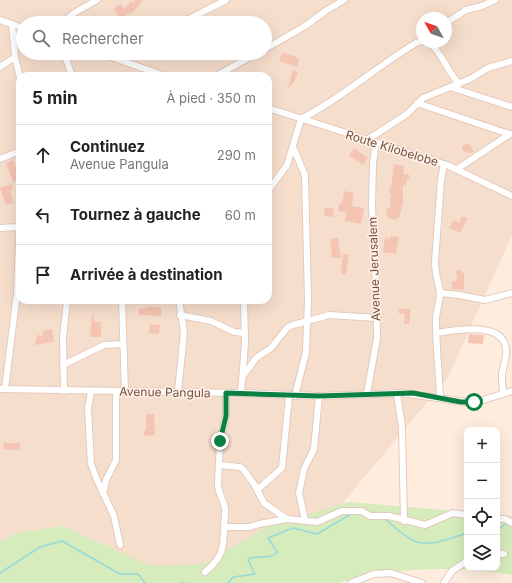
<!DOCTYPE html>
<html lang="fr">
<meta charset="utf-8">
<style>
:root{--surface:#fff;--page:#f2f2f2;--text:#222;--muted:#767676;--line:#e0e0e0}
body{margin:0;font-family:Inter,sans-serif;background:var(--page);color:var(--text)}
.controls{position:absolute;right:12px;bottom:12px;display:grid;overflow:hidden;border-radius:8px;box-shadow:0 4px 16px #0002}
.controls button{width:36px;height:36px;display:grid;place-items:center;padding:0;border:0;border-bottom:1px solid var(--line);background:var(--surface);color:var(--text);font:20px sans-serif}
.compass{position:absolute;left:416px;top:12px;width:36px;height:36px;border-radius:50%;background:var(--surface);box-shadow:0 4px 16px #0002;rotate:310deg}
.stop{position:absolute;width:12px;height:12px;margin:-9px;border:3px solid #0b8043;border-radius:50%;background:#fff}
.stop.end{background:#0b8043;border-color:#fff;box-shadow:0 1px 4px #0008}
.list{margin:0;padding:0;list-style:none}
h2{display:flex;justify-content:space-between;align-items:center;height:52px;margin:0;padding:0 16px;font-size:17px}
h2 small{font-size:13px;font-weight:400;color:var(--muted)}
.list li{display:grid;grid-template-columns:26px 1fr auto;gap:12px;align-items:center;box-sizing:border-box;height:60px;padding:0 16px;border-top:1px solid var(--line)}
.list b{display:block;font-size:15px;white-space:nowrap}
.list p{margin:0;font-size:13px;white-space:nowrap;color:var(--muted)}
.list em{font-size:13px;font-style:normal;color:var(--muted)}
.icon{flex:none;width:22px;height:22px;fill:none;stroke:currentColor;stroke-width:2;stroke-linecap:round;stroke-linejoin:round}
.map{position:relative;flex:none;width:512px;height:583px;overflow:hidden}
.search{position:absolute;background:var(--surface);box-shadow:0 4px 16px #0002;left:16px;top:16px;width:256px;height:44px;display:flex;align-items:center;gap:10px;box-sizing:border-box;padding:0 14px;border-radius:22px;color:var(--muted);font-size:15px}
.panel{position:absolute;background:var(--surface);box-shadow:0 4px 16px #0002;left:16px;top:72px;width:256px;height:232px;border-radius:12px}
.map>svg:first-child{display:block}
</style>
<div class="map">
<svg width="512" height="583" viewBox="0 0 512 583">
<rect width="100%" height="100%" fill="#feedde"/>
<!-- residential -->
<path fill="#f6decc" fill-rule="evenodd" d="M0,0H512V235L448,377L276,583H0ZM422,18H446V42H422ZM23,23H265V53H23ZM20,76H268V300H20Z"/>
<!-- green -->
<path fill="#d6ecbd" d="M350,502L467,512V568H497V514L512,516V575C457,565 392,567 338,583H0V542L15,533L63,526L151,566L203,564L270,525Z"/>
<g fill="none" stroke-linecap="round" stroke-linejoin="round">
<!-- stream -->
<g stroke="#98d9da" stroke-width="1.5">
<path d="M368,512L378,513"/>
<path d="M384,518C392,525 407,539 417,542C432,547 453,537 467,533"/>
<path d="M497,530L507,523"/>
<path d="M0,573L40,547L62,541L120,574H138L145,583"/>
<path d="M181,583H185"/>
<path d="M228,583L233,577L255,574L248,560L250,558L273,556L277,552L268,538L293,528L317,534L351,514"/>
</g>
</g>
<!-- building -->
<g fill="#f5c5b4">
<path d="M135,0H143L133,12L124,16L128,20L125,23H117L121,20L114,8L121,4L124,9L131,1L132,3Z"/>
<path d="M282,53L296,56V58L299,60L297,67L279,61Z"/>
<path d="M293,70L297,72V74L295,81L287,90Z"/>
<path d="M465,144H470L474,152L468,153L462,150L463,145Z"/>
<path d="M354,148L368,158L363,165L349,156Z"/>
<path d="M13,160L20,178L13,182L6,163Z"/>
<path d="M394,164L404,166L403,174H409V179H407L406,185H403V202L399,218H396V220L388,218V215H386L387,208H390L391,194L389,193V189H391Z"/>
<path d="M12,184L13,189L10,190L13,203L6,205L0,188Z"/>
<path d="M344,191L354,193L352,206L364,208L361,224L345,221L346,212L338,211L339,204H342Z"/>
<path d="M325,207L334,209L333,217L324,216Z"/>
<path d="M462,216L468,218L460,233L449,228L454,220L459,223Z"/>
<path d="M390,236L399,237L396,254L383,252L385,238L390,239Z"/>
<path d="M338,238L341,258H332L330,239Z"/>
<path d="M343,254H349L346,275L341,274Z"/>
<path d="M461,270L462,273H464V290L452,289V281H457L456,271Z"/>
<path d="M147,307H161V316L139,315V309L147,308Z"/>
<path d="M399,309H411L409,324H404L405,314H399Z"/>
<path d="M92,313L95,322H101V337H90Z"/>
<path d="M150,324L160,325L159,334L149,333Z"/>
<path d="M52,329L54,342L35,345L37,335L43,336V331Z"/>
<path d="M469,334L484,335L483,344L468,343Z"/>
<path d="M146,414H154L155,435L144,436V431L146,430Z"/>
<path d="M4,443H20V450L3,449Z"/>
</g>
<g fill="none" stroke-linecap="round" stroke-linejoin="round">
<!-- minor casing -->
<g stroke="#e4cabd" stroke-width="8">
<g id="minor">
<path d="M0,20L23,28"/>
<path d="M63,23L74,13L97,0"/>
<path d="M181,23L226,0"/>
<path d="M446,23L466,10L482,6L495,0"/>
<path d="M12,24L15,57L20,78"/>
<path d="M429,42C442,53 447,71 459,84"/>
<path d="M265,49L305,26L327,10L344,0"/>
<path d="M64,53L72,76"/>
<path d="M100,53L165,76"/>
<path d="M124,61L133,53"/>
<path d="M0,67L15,57"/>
<path d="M216,76L257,53"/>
<path d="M450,87L512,107"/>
<path d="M417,103L509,134"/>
<path d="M268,108L447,165L512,196"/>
<path d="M367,140L407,114L423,98L470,79L488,68L512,61"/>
<path d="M293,147L305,175L308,300L306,352L295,396"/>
<path d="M0,159L20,151"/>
<path d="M457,169L510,134"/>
<path d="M268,191L287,165L301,119C342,98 376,67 416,43L422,41"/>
<path d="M0,228L19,227"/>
<path d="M440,293L459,295L485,300L512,293"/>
<path d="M122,300L125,392"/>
<path d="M180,315L211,321L234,332L245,333"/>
<path d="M436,333C456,330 503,321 506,349C507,358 503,366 502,374C502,380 502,386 503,392"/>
<path d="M63,365L104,345L123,344"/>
<path d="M243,376L256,358L271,348L287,328L293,325L329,315L377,318"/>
<path d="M0,389L241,393L319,396L402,393L466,402L480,401L512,391"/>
<path d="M5,389L17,293L20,218"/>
<path d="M64,391L63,338L67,300"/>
<path d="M91,391L88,409L91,464L97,480L114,516L120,545"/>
<path d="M178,392L184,332L179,300"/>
<path d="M241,393L245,343L244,300"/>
<path d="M367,394L377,338V304L372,207L373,163L376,143"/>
<path d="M397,394L402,427L404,521"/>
<path d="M440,398C439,372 436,346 436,320C436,311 440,302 440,293C439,283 435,275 435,262L441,180L444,164"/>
<path d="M220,465L240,467L243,469L254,484L264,503L287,519"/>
<path d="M257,490L282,468L289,396"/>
<path d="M103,494L106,480L116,460V391"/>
<path d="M497,519H505L512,523"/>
<path d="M305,520L299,493L304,469L314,449L319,396"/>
<path d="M224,527H249L259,524L287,519L317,522L342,511H362L370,516H389L425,525L453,513L467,515"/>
<path d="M497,553L504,554"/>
<path d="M205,572C223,557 224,548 224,526C224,520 226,514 225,508C223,499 218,493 218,484L220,441L226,416V393"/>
<path d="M351,583L374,574L391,573L422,583"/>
<path d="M444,583L452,571L467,561"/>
</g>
</g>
<!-- minor -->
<use href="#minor" stroke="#fff" stroke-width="6"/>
</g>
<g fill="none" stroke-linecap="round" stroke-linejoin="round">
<!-- route -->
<path stroke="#0b8043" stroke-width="5" d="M220,441L226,416V393L319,396L413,393L461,402H474"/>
</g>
<g text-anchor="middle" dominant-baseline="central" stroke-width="3" stroke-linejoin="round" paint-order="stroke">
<!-- street labels -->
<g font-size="12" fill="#755045" stroke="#fff2e6">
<text transform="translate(392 148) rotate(17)">Route Kilobelobe</text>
<text transform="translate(374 269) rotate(-92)">Avenue Jerusalem</text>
<text transform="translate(165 392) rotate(1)">Avenue Pangula</text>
</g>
</g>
</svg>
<div class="controls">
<button>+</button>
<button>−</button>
<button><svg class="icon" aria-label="locate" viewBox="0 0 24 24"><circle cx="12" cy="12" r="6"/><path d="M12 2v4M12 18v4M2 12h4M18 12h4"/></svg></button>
<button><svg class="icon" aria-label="layers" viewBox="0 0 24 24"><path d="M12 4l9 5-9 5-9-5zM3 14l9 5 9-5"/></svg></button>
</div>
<svg class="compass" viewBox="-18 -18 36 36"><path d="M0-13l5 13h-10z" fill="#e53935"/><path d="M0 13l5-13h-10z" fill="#767676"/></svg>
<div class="stop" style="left:474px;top:402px"></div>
<div class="stop end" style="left:220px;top:441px"></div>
<div class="search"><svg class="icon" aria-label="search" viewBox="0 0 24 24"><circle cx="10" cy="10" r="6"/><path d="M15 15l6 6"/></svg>Rechercher</div>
<section class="panel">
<h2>5 min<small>À pied · 350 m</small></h2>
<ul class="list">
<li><svg class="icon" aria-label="ahead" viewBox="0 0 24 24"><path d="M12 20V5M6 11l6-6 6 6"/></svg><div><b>Continuez</b><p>Avenue Pangula</p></div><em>290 m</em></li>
<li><svg class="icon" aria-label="left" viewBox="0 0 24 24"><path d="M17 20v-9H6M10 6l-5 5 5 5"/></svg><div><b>Tournez à gauche</b></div><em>60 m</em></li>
<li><svg class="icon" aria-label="arrive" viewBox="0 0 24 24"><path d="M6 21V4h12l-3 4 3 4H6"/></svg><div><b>Arrivée à destination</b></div></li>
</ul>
</section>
</div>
